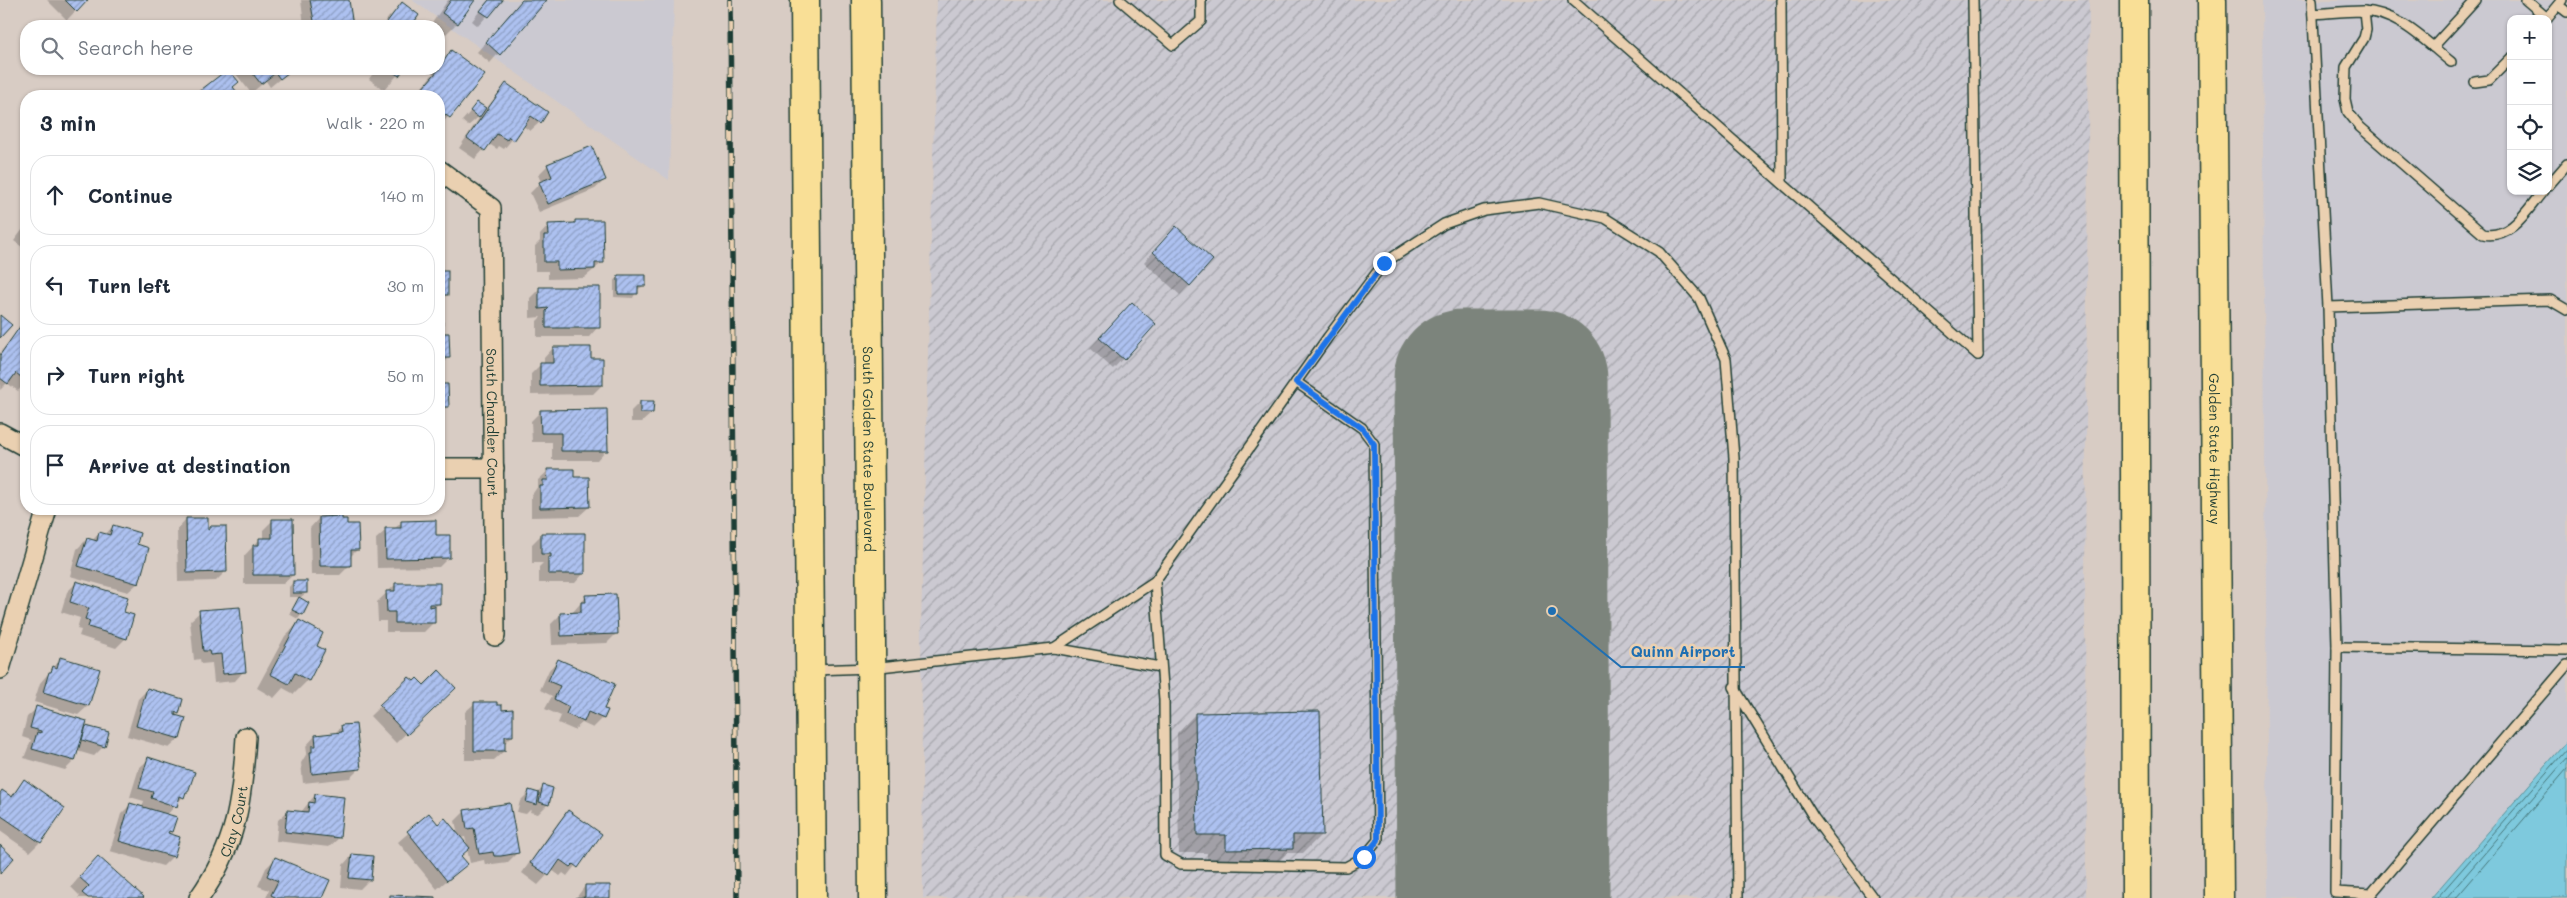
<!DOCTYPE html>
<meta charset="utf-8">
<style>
:root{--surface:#fff;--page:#f2f2f3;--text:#1f2937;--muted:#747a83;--line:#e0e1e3}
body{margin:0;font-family:Mali,sans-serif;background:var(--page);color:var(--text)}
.controls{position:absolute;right:15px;top:15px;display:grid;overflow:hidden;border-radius:10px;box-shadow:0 1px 4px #0004}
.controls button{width:45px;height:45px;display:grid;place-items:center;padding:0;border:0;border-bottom:1px solid var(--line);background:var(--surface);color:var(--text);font:25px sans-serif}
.stop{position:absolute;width:15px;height:15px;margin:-11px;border:4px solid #1a73e8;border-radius:50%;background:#fff}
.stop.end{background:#1a73e8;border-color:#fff;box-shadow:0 1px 5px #0008}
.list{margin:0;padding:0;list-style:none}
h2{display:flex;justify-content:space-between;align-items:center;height:65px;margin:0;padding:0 20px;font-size:21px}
h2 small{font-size:16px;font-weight:400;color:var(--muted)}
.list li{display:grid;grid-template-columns:32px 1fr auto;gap:15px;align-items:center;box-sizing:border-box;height:80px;margin:0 10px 10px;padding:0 10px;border:1px solid var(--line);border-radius:20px}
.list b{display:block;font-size:19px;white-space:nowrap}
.list em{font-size:16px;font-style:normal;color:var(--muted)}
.icon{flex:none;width:28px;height:28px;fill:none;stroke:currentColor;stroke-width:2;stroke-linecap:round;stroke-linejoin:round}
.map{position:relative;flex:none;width:2567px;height:898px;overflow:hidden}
.search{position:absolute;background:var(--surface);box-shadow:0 1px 4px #0004;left:20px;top:20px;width:425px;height:55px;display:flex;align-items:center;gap:12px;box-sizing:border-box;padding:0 18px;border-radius:20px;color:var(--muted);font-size:19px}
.panel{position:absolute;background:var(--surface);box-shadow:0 1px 4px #0004;left:20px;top:90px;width:425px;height:425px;border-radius:20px}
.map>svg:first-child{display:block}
</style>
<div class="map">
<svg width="2567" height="898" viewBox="0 0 2567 898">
<defs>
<pattern id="industrial-furrows" width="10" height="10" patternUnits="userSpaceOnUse" patternTransform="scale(1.25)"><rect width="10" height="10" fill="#cbc9d1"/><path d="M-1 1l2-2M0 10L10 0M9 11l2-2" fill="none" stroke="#a4a4aa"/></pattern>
<pattern id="building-hatch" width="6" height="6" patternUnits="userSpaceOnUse" patternTransform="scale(1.25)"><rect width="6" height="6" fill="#adc1f0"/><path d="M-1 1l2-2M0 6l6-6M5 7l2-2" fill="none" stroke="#8c9ec3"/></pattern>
</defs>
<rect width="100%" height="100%" fill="#d8ccc4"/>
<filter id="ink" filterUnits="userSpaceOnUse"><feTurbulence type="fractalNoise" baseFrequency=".02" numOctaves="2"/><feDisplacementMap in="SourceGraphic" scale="10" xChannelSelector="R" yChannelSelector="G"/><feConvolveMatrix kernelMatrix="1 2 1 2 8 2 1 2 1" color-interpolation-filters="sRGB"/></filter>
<g filter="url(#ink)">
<!-- built -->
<g fill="#cbc9d1" fill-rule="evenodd">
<path d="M412,0H674L669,180L449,26Z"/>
<path d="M2262,0H2567V741L2431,898H2268ZM2511,19H2548V191H2511Z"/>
</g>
<!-- industrial -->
<path fill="url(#industrial-furrows)" d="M937,0H2089L2085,579L2086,898H923L921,629Z"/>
<!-- water -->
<path fill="#7ec9dd" stroke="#589199" d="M2567,741V898H2431Z"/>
<!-- shadow -->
<g fill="#0003" fill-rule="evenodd">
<path d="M47,0H86L67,20Z"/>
<path d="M301,0H347L352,26H304Z"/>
<path d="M448,0H473L457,23L442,38L439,35V26H430Z"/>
<path d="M488,0H501L478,26L472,21Z"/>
<path d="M522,0H545L490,63L477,52Z"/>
<path d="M402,4L414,26H382L388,18Z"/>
<path d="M451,51L484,76L439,127V96H415Z"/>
<path d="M232,69H292L270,87L266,81L251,93Z"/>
<path d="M376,69H403L384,90L369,79Z"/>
<path d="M506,84L540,122L530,131L523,126L504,149L499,146L497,149L489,144L475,159L459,148L482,114L468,126L462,121L477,104L486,109Z"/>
<path d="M548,165L605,180L595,189L539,212L530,193L541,182L538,175Z"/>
<path d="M26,225V250L14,241Z"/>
<path d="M549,225L603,262L584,278L548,279V271H535V246L540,241V235Z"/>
<path d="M1166,238L1212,261L1180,295L1144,262Z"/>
<path d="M439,272H447V294L439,302Z"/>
<path d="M619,277L645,285L637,290L633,298L614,297V281Z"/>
<path d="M540,288L598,327L589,337H537V321L541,317L530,318V298Z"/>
<path d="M1122,313L1155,324L1113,369L1090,348Z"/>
<path d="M26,319V382L18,391L7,383L0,390V353Z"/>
<path d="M439,321H442V334L449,358L439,367Z"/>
<path d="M553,348L602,385L593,394L531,395V374L541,364H544V358Z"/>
<path d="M439,385H447V406L439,415Z"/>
<path d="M640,402L652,413L642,422H631V411Z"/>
<path d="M541,411L606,450L597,460H552V442H532L531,421Z"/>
<path d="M548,471L573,478L589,507L579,516L531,517V496L538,486V480Z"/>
<path d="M319,518L346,525L357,550L349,558L350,565L340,575H311L310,528Z"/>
<path d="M186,519L207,531L210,527L226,571L216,581L178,582L177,529Z"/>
<path d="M273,520L293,575L283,584H244V556L259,540H263V530Z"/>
<path d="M402,522L435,536L449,557L439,567L377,568L376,539L386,530L394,529Z"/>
<path d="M113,526L135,545L138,583L128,592L70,576L77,549L87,539L92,541L99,533L105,535Z"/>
<path d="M542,534L584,573L575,583H539V567L543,563H532V544Z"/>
<path d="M77,582L122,613L126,638L116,648L79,636L81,630L77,629L80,618L61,612L67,592Z"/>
<path d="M293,582L306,593L301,597H289V587Z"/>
<path d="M396,584L439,603L433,609V623L424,632H386V621H378L377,602Z"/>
<path d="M586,597L616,634L607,643L552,645L551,624L561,614L572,613Z"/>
<path d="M299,599L302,614L298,619L289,614Z"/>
<path d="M200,612L244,671L235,681L214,683L212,663L201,664L200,659L194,660L190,621Z"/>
<path d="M299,622L315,646L308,680L294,694L283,688L274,698L257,688L285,636Z"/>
<path d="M61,659L88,706L78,715L34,702L40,683Z"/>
<path d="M558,660L602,709L603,718L593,728L582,723L574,730L558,723L561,716L545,709L552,696L540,690L549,670Z"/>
<path d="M409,678L424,687L454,688L396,743L370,716Z"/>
<path d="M148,689L178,713L175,716L179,739L169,748L127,736L138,699Z"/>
<path d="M475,703L496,706L501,711L512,736L504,744V751L494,760H465V712Z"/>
<path d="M37,708L107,733L104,746L94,756L77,751L74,761L65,770L24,758L31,740L22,737L27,717Z"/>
<path d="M1195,714L1322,834L1303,853H1287L1273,867L1207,868V853H1179L1177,733Z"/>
<path d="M342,726L360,768L350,778L303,783L301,763L307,753L306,746L315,736L334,734Z"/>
<path d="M149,759L187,792L167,815L171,831L168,834L178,837L172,857L163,866L110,851L121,814L131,804L142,808L144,801L130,797L139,768Z"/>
<path d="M24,781L63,808L40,842L30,852L0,831V794L10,797Z"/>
<path d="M544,787L548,804L538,814L530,812L531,809L526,814L517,812L520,801L529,792L537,793Z"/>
<path d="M315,795L339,838L329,847L276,841L278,820L288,811L301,812Z"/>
<path d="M465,811L517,853L508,862L485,865L484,860L470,863L467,849L460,857L466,864L437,889L398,842L429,815L438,825L458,834L455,821ZM465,837L467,845L460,838Z"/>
<path d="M568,812L600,834L567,876L563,873L560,876L552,870L538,885L522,873L559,821Z"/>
<path d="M352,855L370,879L360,889L341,887L343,865Z"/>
<path d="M275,859L321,898H266L269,890L258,886L266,868Z"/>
<path d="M88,867L141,898H78L80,896L71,887Z"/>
<path d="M585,886L609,898H576Z"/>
</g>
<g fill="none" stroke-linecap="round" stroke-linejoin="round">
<!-- shore -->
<g stroke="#457578" stroke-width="1">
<path d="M2437,898L2567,749"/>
<path d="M2446,898L2567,758"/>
<path d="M2456,898L2567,769"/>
</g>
<!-- runway -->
<path stroke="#7c847c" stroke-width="139" d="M1466,898L1463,379H1538L1540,898"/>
</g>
<!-- building -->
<g fill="url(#building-hatch)" stroke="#1f3d34">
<path d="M65,0H88L77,12Z"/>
<path d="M310,0H349L353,26H315Z"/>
<path d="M451,0H475L458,24L442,13Z"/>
<path d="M489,0H503L489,17L480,11Z"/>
<path d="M522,0H547L500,55L486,42Z"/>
<path d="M402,2L419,15L413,24L416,26H384Z"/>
<path d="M451,50L485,75L450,118L439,110V96H416L439,69Z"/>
<path d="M228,69L239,82L233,87L240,96H193Z"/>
<path d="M249,69H293L280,79L274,71V74L261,84Z"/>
<path d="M389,69H404L399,76Z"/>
<path d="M506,83L548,112L541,123L531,116L514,141L509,137L507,140L497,134L485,151L467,138Z"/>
<path d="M477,102L486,108L479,118L470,111Z"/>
<path d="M592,146L606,180L548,204L539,182L552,177L547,164Z"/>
<path d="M575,220H603L604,263H595V269L557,270V262H544V235H549L548,224L575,223Z"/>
<path d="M1176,226L1213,260L1190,286L1153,252Z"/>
<rect x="439" y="271" width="9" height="24"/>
<path d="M618,275H646V286H638V294H618Z"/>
<path d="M539,287H600V328H546V311L549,308L539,309Z"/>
<path d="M1132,302L1156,324L1124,360L1099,338Z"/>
<path d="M0,315L12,325L0,338Z"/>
<path d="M26,318V381L16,373L8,384L0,378V355Z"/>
<path d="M439,320H443V333H449L450,358H439Z"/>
<path d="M553,347H591V358H603V385L540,386V363H553Z"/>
<path d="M439,384H448L449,407H439Z"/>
<path d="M640,401H654L653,413H640Z"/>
<path d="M607,409L608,451H561V433H541L540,410Z"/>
<path d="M547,469H574V477H589L590,507L540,508V486H543V480H548Z"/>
<path d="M342,516V519H347V524H358L359,550H351V566H320L319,517Z"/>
<path d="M186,518H208V530L210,529V526H226L227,572L187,573Z"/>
<path d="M272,519H293L294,575H253V545H259V538H272Z"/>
<path d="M436,520V535H450V558L386,559L385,528H401V521Z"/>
<path d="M113,525L140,533L137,544L149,548L139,584L78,566L87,538L97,541L99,532L110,535Z"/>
<path d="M541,533H585V574H548V557H551V554H541Z"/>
<path d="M76,581L128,597L124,612L134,615L127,639L88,627L90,621L85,619L89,608L70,602Z"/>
<rect x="293" y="581" width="14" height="12"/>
<path d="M395,583H440V604H429V607L435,606V623H395V612H387L386,591H395Z"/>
<path d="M616,594L618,634L561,636L560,613L581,612V602H586L585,595Z"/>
<path d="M299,597L309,603L303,615L292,610Z"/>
<path d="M240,607L246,672L223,674L221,654L210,655L209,651H203L199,610Z"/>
<path d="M299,620L323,633L317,646L325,650L309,681L295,673L289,684L270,674Z"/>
<path d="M60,657L100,669L89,706L43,692L49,672H51L53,666L57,668Z"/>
<path d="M558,659L615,684L604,709L608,710L604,719L588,712L584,722L566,714L569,707L554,699L560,686L548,681Z"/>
<path d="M439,670L456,688L407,735L379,705L409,677L414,681L417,678L424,685Z"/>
<path d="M147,688L183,699L179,714L175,712V715L186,718L180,739L136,726Z"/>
<path d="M474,702H497V705H502V710L513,709V736H505V751H474Z"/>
<path d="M36,706L87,721L75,761L32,749L37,732L41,733V731L30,728Z"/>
<path d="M1320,711L1323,835H1293V849L1226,850V835H1197L1195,713Z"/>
<path d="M356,724L361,769L312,774L310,752H312V746H316L315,735L342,732L341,725Z"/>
<path d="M86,726L109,732L105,747L82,740Z"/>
<path d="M148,757L195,772L188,792H186L184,798L180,796L177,807L151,798L153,792L139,788Z"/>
<path d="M24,779L65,808L41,843L0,815V793L2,790L12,797Z"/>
<path d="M543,785L553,788L549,805L539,802Z"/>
<path d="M529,790L539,793L537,805L526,802Z"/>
<path d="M315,794L344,797L340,838L285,832L287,810L308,812L309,802L314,803Z"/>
<path d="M130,803L177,817L172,832L169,831L168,833L180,837L174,857L119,841Z"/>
<path d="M510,803L519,853L501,856H494L493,852L479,854L474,828L467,829L464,810Z"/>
<path d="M568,810L602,834L578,868L573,864L570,867L560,860L549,876L530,863Z"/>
<path d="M429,813L438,824L445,818L470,848L461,856L468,864L447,881L407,831Z"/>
<path d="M0,845L14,858L0,874Z"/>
<path d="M352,854L373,856L371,880L349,878Z"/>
<path d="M98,856L144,897L143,898H88L82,893L89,886L79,877Z"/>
<path d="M275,857L330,880L322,898H277L271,895L278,881L267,876Z"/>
<path d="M585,885H610V898H575L585,897Z"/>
<path d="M390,895L435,897V898H390Z"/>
</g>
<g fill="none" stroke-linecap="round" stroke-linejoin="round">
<!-- service casing -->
<g stroke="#1f3d34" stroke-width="12">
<g id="service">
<path d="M1120,0L1173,45L1201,21V0"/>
<path d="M1573,0L1978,355"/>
<path d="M1781,0L1782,183"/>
<path d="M1973,0L1978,355"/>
<path d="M2312,0L2328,307"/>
<path d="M2526,0L2547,18"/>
<path d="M2558,5L2567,12"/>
<path d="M2364,11L2366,30L2364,38L2346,67L2345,99L2348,112L2360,127L2483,234C2511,240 2527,210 2543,191"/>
<path d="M2313,14C2329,13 2346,11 2362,11C2398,12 2425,41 2451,62"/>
<path d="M2546,19L2562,0"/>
<path d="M2433,47L2476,0"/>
<path d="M2475,82L2489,80L2511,58"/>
<path d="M2548,186L2567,164"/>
<path d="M2567,310L2550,300L2328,307L2337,647L2335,892L2371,894L2567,665"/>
<path d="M1155,581L1164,700L1165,855L1181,864L1346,867L1364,857L1378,840L1374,444L1362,428L1296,382"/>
<path d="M2337,647L2567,650"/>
<path d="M1054,648L1155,581L1328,337L1384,263L1444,224L1484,210L1539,203L1605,218L1659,252L1699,298L1726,359L1734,458L1738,898"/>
<path d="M813,670L871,668L1054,648L1160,667"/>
<path d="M1734,687L1814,818L1873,898"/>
</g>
</g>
<!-- minor casing -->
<g stroke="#1f3d34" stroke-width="22">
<g id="minor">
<path id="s1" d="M439,170L491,208L495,636"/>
<path d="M0,433L26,447"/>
<path d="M439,468H494"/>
<path d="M0,669L47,509"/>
<path id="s2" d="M199,898C237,844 242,801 246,737"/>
</g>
</g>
<!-- primary casing -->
<g stroke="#1f3d34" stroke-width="31">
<g id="primary">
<path d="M805,0L812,898"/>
<path id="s3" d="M866,0L873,898"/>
</g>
</g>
<!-- motorway casing -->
<g stroke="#1f3d34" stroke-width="31">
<g id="motorway">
<path d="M2134,0L2136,898"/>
<path id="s4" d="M2212,0L2219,898"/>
</g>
</g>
<!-- service -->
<use href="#service" stroke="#ead0b1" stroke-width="9"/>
<!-- minor -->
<use href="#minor" stroke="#ead0b1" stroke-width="19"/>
<!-- primary -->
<use href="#primary" stroke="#f9df96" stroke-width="28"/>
<!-- motorway -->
<use href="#motorway" stroke="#f9df96" stroke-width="28"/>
<!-- rail casing -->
<g stroke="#1f3d34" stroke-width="5.5">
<path id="rail" d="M730,0L737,898"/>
</g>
<!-- rail -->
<use href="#rail" stroke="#ead0b1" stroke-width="4" stroke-dasharray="11" stroke-linecap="butt"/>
</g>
</g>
<g fill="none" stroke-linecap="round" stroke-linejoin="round" filter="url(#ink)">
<!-- route -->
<path stroke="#1a73e8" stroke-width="6" d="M1364,857L1378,840L1374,444L1362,428L1296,382L1384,263"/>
</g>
<g text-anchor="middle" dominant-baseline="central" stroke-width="5" stroke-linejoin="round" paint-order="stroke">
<!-- street labels -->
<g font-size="14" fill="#1f3d34" stroke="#ead0b1">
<text stroke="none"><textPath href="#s1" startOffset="279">South Chandler Court</textPath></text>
<text stroke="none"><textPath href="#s3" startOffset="449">South Golden State Boulevard</textPath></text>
<text stroke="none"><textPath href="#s4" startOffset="449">Golden State Highway</textPath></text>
<text stroke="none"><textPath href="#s2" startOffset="85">Clay Court</textPath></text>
</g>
</g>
<!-- callouts -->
<path fill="none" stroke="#1f6fb2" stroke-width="2" d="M1552 611L1621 667H1745"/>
<circle fill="#1f6fb2" stroke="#ead0b1" stroke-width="2" cx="1552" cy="611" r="5"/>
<g font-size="15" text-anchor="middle" font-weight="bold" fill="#1f6fb2" stroke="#ead0b1" stroke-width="5" stroke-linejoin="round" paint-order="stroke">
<text x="1683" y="657">Quinn Airport</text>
</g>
</svg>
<div class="controls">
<button>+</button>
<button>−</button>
<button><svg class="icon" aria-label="locate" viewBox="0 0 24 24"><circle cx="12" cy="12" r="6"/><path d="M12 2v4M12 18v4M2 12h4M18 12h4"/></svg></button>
<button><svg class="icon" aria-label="layers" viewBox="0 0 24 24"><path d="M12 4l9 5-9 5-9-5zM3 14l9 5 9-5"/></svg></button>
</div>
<div class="stop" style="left:1364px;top:857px"></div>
<div class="stop end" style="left:1384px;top:263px"></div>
<div class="search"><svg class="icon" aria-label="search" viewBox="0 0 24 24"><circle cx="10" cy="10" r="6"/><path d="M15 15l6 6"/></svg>Search here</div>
<section class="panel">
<h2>3 min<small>Walk · 220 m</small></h2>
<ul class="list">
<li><svg class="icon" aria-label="ahead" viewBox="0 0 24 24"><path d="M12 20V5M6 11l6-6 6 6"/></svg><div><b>Continue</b></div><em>140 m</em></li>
<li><svg class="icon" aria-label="left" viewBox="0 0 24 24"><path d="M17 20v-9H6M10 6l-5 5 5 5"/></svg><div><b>Turn left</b></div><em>30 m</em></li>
<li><svg class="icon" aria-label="right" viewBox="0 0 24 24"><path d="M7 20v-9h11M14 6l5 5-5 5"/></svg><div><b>Turn right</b></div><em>50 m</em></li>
<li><svg class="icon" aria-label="arrive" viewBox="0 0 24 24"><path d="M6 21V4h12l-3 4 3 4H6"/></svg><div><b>Arrive at destination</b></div></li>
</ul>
</section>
</div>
